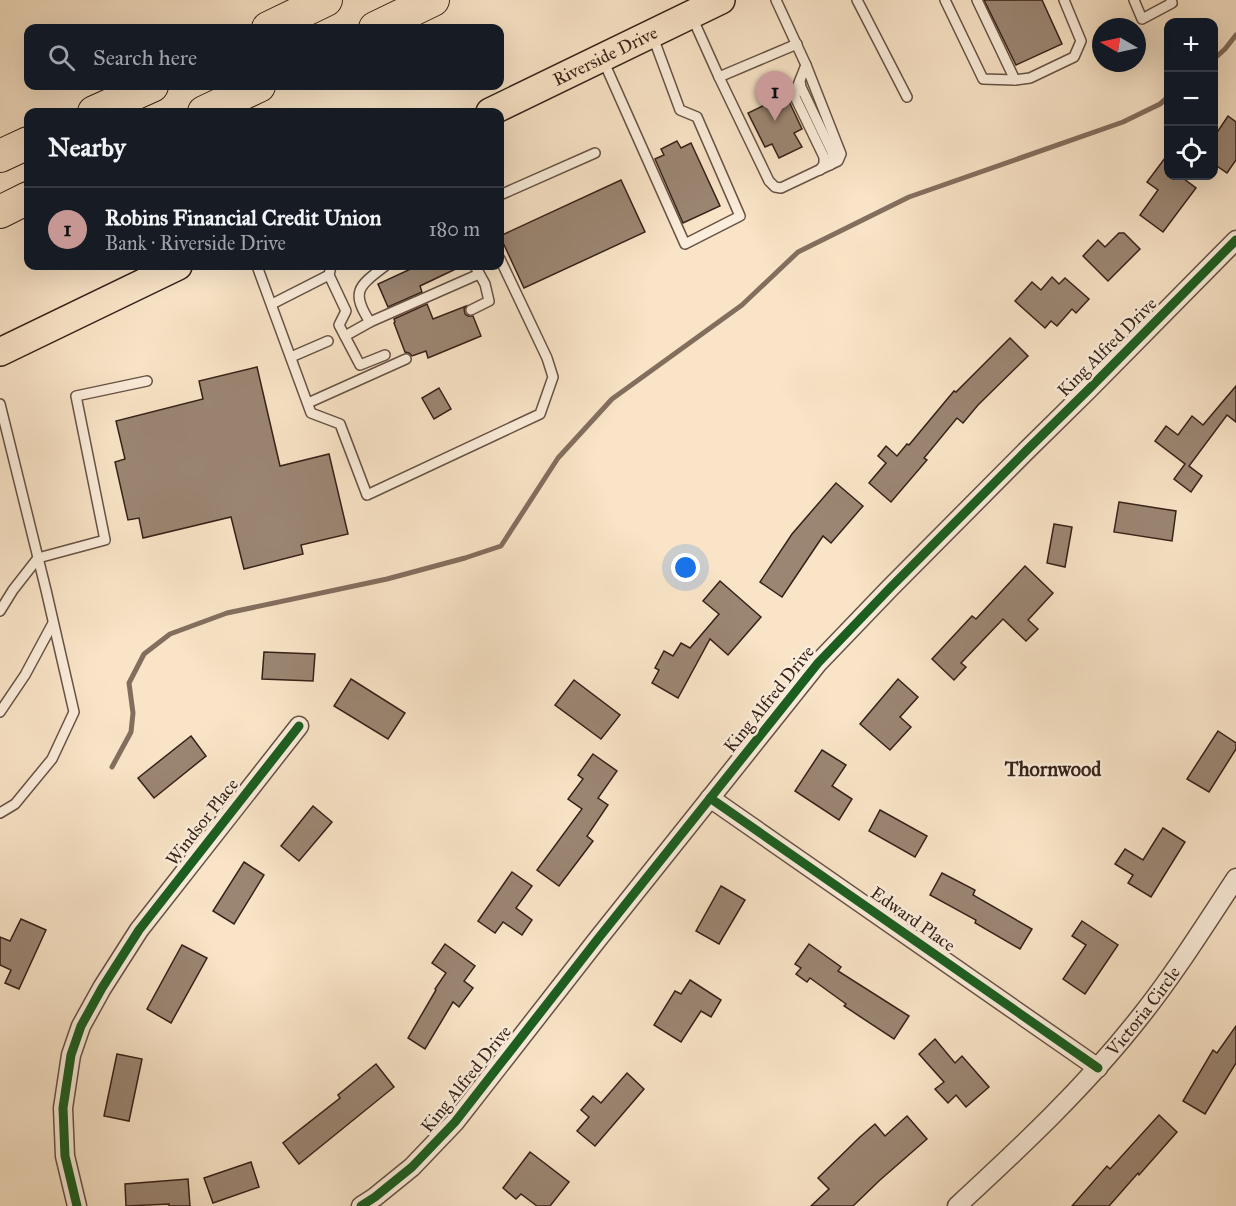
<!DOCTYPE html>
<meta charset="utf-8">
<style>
:root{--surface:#171b24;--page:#242831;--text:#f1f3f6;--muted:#9ea1a6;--line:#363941;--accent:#c59692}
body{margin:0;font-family:"IM FELL Great Primer",serif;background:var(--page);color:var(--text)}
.controls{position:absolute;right:18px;top:18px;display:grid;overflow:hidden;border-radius:12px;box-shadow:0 6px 24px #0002}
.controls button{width:54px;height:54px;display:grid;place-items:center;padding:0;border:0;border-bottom:2px solid var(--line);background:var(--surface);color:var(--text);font:30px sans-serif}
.compass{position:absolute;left:1092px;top:18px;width:54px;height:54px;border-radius:50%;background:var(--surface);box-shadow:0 6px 24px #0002;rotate:279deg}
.you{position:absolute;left:686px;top:568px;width:21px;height:21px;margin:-15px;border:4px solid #fff;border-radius:50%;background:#1a73e8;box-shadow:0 0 0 9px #1a73e833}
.badge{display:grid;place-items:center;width:39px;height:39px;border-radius:50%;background:var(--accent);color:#111;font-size:20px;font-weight:700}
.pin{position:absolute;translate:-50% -50px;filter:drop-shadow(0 2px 3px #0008)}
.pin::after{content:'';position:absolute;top:32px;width:21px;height:18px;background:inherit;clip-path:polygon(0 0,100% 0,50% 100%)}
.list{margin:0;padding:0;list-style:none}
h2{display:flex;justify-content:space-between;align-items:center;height:78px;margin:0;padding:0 24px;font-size:26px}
h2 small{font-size:20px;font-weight:400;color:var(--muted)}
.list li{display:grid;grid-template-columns:39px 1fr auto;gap:18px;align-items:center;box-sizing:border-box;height:84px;padding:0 24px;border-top:2px solid var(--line)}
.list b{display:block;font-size:22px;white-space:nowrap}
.list p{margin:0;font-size:20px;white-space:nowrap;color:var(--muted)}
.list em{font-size:20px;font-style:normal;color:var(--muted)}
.icon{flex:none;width:33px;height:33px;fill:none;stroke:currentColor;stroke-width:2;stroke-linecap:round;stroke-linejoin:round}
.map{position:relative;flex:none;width:1236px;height:1206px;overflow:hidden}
.search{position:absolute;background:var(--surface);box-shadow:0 6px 24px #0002;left:24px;top:24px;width:480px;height:66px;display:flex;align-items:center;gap:15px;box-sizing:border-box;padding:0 21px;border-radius:12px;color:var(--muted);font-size:22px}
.panel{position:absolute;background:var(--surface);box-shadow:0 6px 24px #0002;left:24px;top:108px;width:480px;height:162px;border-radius:12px}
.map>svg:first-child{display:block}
</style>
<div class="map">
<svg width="1236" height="1206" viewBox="0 0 1236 1206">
<rect width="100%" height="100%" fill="#f9e4c7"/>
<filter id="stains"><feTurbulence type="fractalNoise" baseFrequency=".00333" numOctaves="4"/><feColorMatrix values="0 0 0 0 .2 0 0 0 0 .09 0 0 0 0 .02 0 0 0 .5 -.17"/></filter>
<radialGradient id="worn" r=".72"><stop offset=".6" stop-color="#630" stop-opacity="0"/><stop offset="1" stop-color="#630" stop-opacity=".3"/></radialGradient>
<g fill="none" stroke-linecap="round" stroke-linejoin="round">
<!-- stream -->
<g stroke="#836e5e" stroke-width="5">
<path d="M1214,59L1225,49L1236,35"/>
<path d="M112,767L131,732L133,713L129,683L144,654L170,634L227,613L387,579L465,558L501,546L558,458L612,399L742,305L798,252L909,197L1123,122L1160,104L1168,97"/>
</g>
</g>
<!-- building -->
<g fill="#9b8673" stroke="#362118" stroke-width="1.5">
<path d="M984,0H1042L1062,44L1016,65Z"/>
<path d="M786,95L802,129L794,133L802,147L779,158L772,144L765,147L748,113Z"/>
<path d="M1228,116L1236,122V160L1227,173L1214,164V137Z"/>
<path d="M677,141L681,148L691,143L720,206L683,223L655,159L664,155L661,149Z"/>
<path d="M1168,154V176H1180L1196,188L1163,232L1140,215L1158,190L1147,182Z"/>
<path d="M621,180L645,232L524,288L500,236Z"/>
<path d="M1119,233H1124L1140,249L1108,281L1083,256L1098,240L1105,247Z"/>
<path d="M417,266H462L420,286L422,292L388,307L378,284Z"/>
<path d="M1052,277L1059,284L1065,278L1089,299L1076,313L1072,309L1057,326L1051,321L1045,328L1015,301L1032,282L1041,290Z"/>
<path d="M427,304L433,319L466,306L464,309L465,314L468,316H473L481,336L428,358L426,351L412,356L409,353L405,352L394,323L395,322L394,319Z"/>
<path d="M1010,338L1028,356L978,405L963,423L957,418L924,458L927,460L891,502L869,483L886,463L878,456L886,446L897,456L907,444L909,445L954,391L956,392Z"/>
<path d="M257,367L280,466L329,454L348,534L301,545L303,554L244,569L231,517L143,538L139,518L128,520L115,462L125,459L116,421L203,399L199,381Z"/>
<path d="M1236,386V422L1227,415L1189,466L1202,476L1191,492L1174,479L1185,464L1155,441L1166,426L1178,435L1192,416L1203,425Z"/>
<path d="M439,388L451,409L434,419L422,398Z"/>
<path d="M836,483L863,506L831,543L823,536L782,597L760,582L792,534Z"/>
<path d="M1119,502L1176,511L1172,541L1114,532Z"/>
<path d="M1054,524L1072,527L1065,567L1047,563Z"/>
<path d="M1025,566L1053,593L1028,620L1038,629L1026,641L1003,619L961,663L966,667L954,680L932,659L972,616L976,619Z"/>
<path d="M720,581L761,617L728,655L710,639L678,698L652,683L659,670L655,668L664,651L673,656L681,643L690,648L719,614L703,601Z"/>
<path d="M264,652L315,654L313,681L262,679Z"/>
<path d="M351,679L405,713L388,739L334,706Z"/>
<path d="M898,679L918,697L900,717L911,727L890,750L860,724Z"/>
<path d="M574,680L620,715L601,739L555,705Z"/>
<path d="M1218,731L1236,743V749L1209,792L1187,779Z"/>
<path d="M191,736L206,756L154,798L138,778Z"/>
<path d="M822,750L846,765L832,786L852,799L839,820L795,791Z"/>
<path d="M593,754L617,771L598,798L608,805L587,836L593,841L559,886L537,870L582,809L568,799L583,779L578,775Z"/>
<path d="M313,806L332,822L299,861L281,846Z"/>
<path d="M880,810L927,836L915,857L869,831Z"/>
<path d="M1163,828L1185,842L1151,897L1128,883L1133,875L1115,864L1125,849L1143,860Z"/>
<path d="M244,862L264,875L234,924L213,911Z"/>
<path d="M512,872L532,886L516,908L532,920L522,935L503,922L495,933L478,921Z"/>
<path d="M942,873L975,890L973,895L1032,929L1020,949L975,923L976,920L930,895Z"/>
<path d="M721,886L745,900L719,944L696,931Z"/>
<path d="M21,919L46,930L19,989L5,983L11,970L0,965V937L10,941Z"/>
<path d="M1082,921L1118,945L1085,994L1063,979L1086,945L1072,936Z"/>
<path d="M445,944L475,966L464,981L473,988L459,1007L453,1002L425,1049L408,1038L436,990L435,989L446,973L432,963Z"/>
<path d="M809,944L841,967L838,971L909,1016L894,1039L844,1006L846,1004L810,978L807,982L796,974L801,968L795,964Z"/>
<path d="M182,945L207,958L171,1023L147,1009Z"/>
<path d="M690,980L721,1000L711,1017L701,1011L681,1042L654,1025L675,991L681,994Z"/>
<path d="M1236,1026V1063L1205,1114L1183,1101L1213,1050L1217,1053Z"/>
<path d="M935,1039L955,1063L962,1056L989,1087L966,1107L956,1095L948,1103L935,1089L944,1082L919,1054Z"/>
<path d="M117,1054L142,1059L129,1121L104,1116Z"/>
<path d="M376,1064L394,1087L299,1164L283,1143L340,1098L338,1095Z"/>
<path d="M627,1073L644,1089L595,1146L577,1131L589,1117L581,1110L593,1096L601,1103Z"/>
<path d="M1159,1115L1177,1132L1139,1175L1138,1173L1109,1206H1072L1107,1166L1110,1169Z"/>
<path d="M907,1116L927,1139L880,1180L853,1206H811L829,1189L818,1178L860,1137L875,1124L885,1136Z"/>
<path d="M530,1152L569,1182L550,1206H537L521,1194L516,1199L503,1188Z"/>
<path d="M251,1162L259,1187L213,1203L204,1178Z"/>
<path d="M188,1179L190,1206H169V1204L126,1206L125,1184Z"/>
</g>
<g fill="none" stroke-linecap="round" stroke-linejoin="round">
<!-- service casing -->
<g stroke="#675244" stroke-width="12">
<g id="service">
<path d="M857,0L907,97"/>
<path d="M945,0L983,79L1015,80"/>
<path d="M977,0L1015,80L1030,78L1074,57L1081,41L1064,0"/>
<path d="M1134,0L1142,19L1172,3L1171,0"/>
<path d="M692,17L719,77L769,181L775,187L781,188L838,161L841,154L806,65L776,0"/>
<path d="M603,60L685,244L740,216L697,117L680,110L653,37"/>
<path d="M806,65L796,90L795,97L824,157V164L820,170"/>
<path d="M719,77L797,44"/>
<path d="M800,81L801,87L832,152L833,159L830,165"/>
<path d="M500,195L595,153"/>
<path d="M257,266L311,413L340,424L367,495L540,414L553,377L547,358L500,259"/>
<path d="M331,266L329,275L346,311L339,325L360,365L385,355"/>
<path d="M272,304L329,275"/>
<path d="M471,310L489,301L485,284L475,266"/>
<path d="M370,322C350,291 359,286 385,266"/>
<path d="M345,336L370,322L479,274"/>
<path d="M291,357L328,341"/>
<path d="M308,403L406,359"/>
<path d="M0,404L46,590L74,712L52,759L15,804L0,813"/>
<path d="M0,611L13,590L38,558L105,540L76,396L147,381"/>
<path d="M0,712L25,675L53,623"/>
</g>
</g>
<!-- minor casing -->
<g stroke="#675244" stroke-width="21">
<g id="minor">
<path d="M710,798L1098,1068"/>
<path d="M77,1206L65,1156L63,1108L71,1055L81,1026L102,988L139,930L299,726"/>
<path d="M361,1206L375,1197L412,1167L455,1122L597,940L818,663L890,588L1026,451L1088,390L1236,240"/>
<path id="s1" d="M957,1206C1022,1146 1086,1086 1140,1017C1175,973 1205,925 1236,878"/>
</g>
</g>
<!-- primary casing -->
<g stroke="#362118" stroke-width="30">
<g id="primary">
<path id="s2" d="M490,112L721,0"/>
<path d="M0,352L178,266"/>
</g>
</g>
<!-- motorway casing -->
<g stroke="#362118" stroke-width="34">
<g id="motorway">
<path d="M268,28L326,0"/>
<path d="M375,28L433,0"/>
<path d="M94,112L152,86"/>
<path d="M204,112L259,86"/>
<path d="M0,156L28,143"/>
<path d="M0,212L28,198"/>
</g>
</g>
<!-- service -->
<use href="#service" stroke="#fbeddb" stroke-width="9"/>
<!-- minor -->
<use href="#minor" stroke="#fbeddb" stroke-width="18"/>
<!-- primary -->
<use href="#primary" stroke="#f9e4c7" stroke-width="27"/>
<!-- motorway -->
<use href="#motorway" stroke="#f9e4c7" stroke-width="32"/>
<!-- cycleway casing -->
<g stroke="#fbeddb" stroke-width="13">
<g id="cycleway">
<path d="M710,798L1098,1068"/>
<path d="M77,1206L65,1156L63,1108L71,1055L81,1026L102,988L139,930L299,726"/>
<path d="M361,1206L375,1197L412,1167L455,1122L597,940L818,663L890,588L1026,451L1088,390L1236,240"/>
</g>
</g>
<!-- cycleway -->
<use href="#cycleway" stroke="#1b5e20" stroke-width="9"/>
</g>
<g text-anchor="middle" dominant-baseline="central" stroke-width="5" stroke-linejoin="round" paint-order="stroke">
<!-- street labels -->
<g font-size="18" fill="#362118" stroke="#fbeddb">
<text stroke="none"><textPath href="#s2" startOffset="128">Riverside Drive</textPath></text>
<text transform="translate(1107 347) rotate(-45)">King Alfred Drive</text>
<text transform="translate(769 699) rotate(-51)">King Alfred Drive</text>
<text transform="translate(202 822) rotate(-52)">Windsor Place</text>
<text transform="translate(913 919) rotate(35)">Edward Place</text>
<text stroke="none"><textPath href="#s1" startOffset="270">Victoria Circle</textPath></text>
<text transform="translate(466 1079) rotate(-51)">King Alfred Drive</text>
</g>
<!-- neighbourhood labels -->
<g font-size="20" font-weight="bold" fill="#362118" stroke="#fbeddb">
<text x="1053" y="769">Thornwood</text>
</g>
</g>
<rect width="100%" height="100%" filter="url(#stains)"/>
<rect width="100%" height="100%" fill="url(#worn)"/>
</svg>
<div class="controls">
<button>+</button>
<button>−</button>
<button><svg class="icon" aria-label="locate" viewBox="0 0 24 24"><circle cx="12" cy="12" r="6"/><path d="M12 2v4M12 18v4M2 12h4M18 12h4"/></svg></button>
</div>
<svg class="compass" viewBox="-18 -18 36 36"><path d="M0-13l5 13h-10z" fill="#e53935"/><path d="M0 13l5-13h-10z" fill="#9ea1a6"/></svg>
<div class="you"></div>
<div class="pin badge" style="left:775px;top:121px">1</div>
<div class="search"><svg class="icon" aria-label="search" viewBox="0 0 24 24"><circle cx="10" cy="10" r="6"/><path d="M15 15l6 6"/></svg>Search here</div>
<section class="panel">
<h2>Nearby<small></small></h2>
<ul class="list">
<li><span class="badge">1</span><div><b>Robins Financial Credit Union</b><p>Bank · Riverside Drive</p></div><em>180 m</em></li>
</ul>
</section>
</div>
